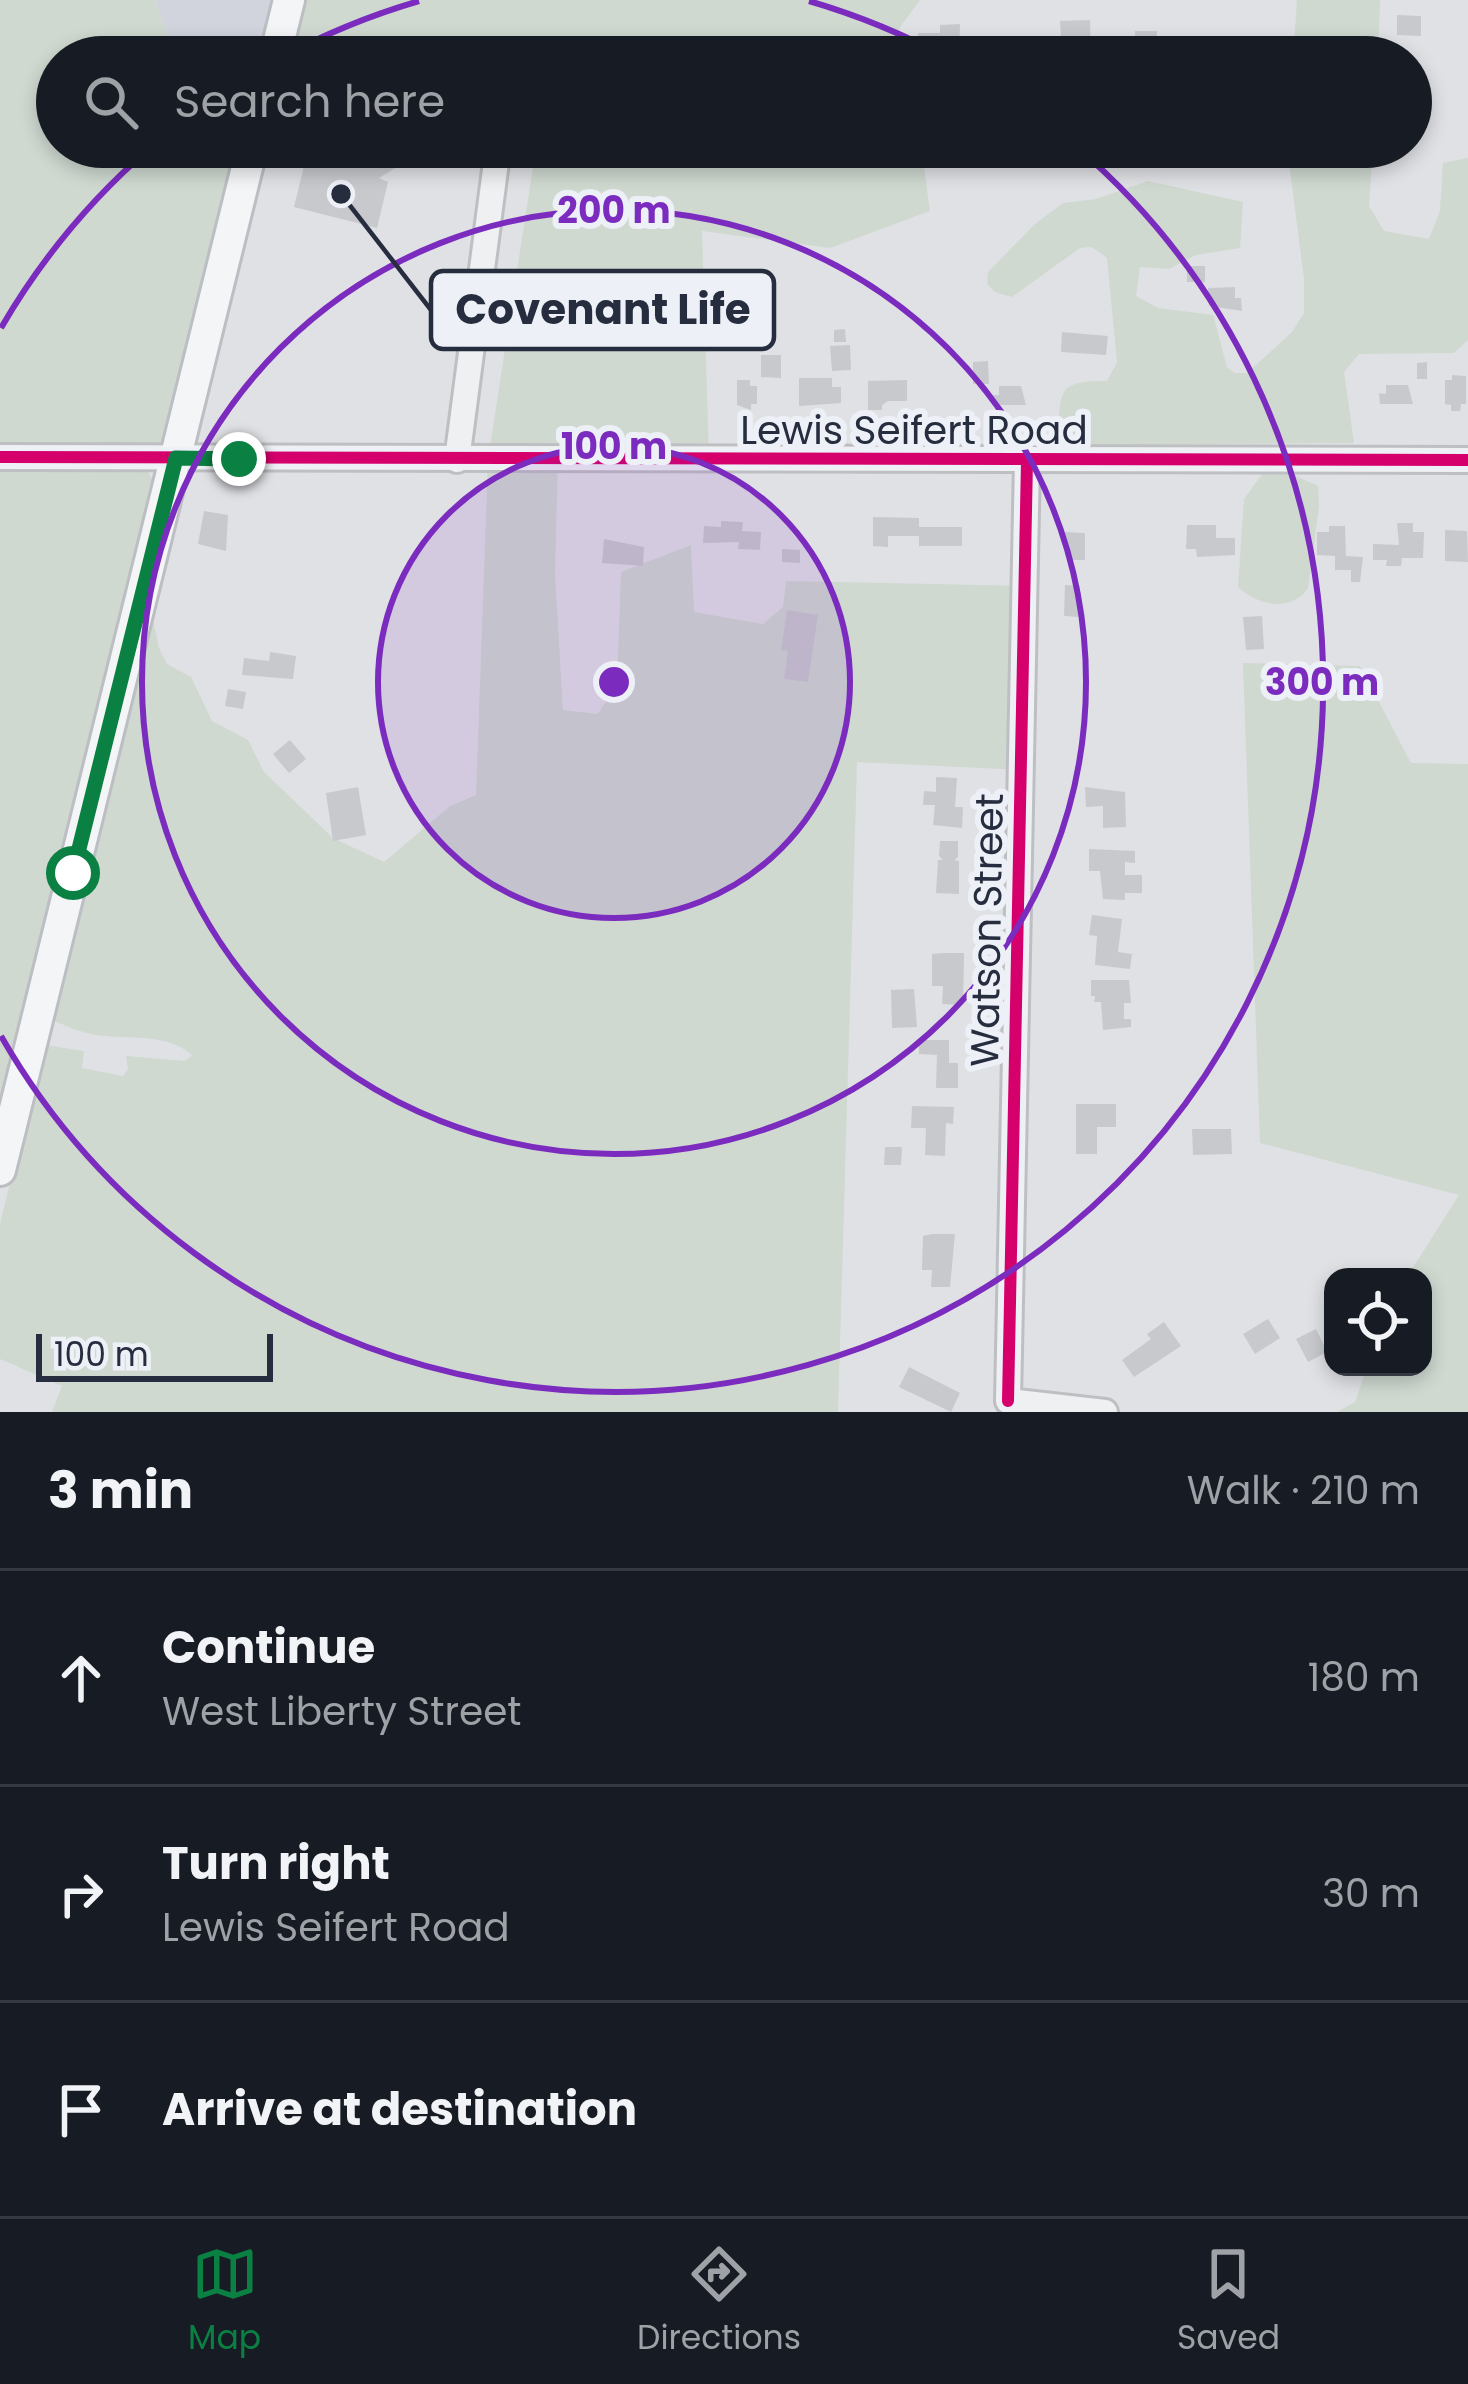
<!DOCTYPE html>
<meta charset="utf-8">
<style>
:root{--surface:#171b24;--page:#20242c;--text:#f1f3f6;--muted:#9ea1a6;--line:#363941;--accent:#0b8043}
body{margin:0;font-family:Poppins,sans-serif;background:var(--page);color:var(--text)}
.controls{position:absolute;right:36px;bottom:36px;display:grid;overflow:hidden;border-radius:24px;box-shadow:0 6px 18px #0003}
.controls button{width:108px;height:108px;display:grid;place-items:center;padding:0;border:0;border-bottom:3px solid var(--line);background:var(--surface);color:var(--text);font:60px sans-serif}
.scale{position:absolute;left:36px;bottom:30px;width:237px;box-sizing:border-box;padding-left:12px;border:6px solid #262d3f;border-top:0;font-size:33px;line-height:42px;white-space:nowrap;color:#262d3f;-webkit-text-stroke:9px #edf0f6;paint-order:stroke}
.stop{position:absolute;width:36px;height:36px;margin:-27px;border:9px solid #0b8043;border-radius:50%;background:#fff}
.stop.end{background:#0b8043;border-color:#fff;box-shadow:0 3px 12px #0008}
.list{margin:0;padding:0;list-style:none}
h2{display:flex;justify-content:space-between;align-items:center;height:156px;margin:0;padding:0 48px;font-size:51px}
h2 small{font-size:39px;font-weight:400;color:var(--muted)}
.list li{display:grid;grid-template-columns:78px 1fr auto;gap:36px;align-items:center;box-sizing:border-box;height:216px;padding:0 48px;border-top:3px solid var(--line)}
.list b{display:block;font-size:45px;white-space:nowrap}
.list p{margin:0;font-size:39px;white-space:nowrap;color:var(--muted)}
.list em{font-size:39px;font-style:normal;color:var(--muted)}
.icon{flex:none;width:66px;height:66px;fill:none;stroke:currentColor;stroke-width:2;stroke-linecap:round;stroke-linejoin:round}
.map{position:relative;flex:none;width:1468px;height:1412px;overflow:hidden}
.search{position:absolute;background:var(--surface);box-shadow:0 6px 18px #0003;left:36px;right:36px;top:36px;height:132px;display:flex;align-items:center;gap:30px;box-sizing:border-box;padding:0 42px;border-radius:66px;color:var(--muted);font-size:45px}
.sheet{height:804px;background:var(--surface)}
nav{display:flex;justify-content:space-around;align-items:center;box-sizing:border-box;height:168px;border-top:3px solid var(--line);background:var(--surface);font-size:33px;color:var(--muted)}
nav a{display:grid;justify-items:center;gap:6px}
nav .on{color:var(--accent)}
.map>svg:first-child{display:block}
</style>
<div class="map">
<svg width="1468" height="1412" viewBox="0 0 1468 1412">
<rect width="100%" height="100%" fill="#e0e1e5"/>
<!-- built -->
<path fill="#d1d4dc" d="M155,0H289L275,57H176Z"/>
<!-- green -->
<g fill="#cfd9d0">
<path d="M0,0H155L176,57H57V147H252L176,457H0Z"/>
<path d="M289,0H920L900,27L893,57H275Z"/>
<path d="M1297,0H1380L1378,57H1293Z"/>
<path d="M536,147H903L904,154L923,161L930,211L830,248L702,231L709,459L558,460L555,574L563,710L598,714L617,683L621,572L691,545L694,612L763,624L783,607L786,581L1024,586L1021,770L857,762L838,1412H52L62,1386L0,1359V1224L44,1045L84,1051L82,1068L123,1076L128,1069L126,1056L185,1061L192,1055C166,1032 128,1040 96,1035C78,1032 65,1025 49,1019L152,614L159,648L167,664L191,677L212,721L248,740L264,772L333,838L384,862L450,806L476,795L488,460Z"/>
<path d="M1287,147H1373L1369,206L1384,231L1429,239L1440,211L1443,163L1468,158V340L1454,353L1359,354L1344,372L1354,443L1068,445L1058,438C1061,390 1056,381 1107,381L1117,362L1107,258L1092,247L1080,248L1012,297L995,292L987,284L988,272L1035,224L1063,203L1096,199L1148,181L1243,202L1240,248L1196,255L1169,269L1140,267L1136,296L1158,308L1213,315L1227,367L1235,373H1247L1268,354L1292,332L1304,313V279Z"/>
<path d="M0,468H137L149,473L154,483L61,871L0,1094Z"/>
<path d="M1263,473L1294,475L1318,486L1319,506L1308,589C1289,612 1259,606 1238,587L1244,499Z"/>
<path d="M1243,663L1360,666L1411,763L1468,764V1412H1337L1355,1402L1367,1367H1423V1277H1407L1459,1195L1260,1143Z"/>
</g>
<!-- building -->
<g fill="#c8c9cd">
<path d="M1397,15L1421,16V36L1397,35Z"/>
<path d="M1090,20L1091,57H1048V38H1061L1060,21Z"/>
<path d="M960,24L959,57L918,55V33H940V25Z"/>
<path d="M1135,31H1157V51H1151V57L1136,55Z"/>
<rect x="1113" y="49" width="18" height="8"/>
<path d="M327,147H374L372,166L398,150L405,162L379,178L388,182L377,228L294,207L305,162H323Z"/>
<rect x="1187" y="266" width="18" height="16"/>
<path d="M1235,287V298H1241L1242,311L1209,306L1208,288Z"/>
<path d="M845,329L846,342H834V330Z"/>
<path d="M1062,332L1108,336L1106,355L1061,352Z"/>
<path d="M850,345L851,370L832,371L830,346Z"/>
<path d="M761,355H781V378L761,377Z"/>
<path d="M988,361L989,384H973V362Z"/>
<path d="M1427,362V379H1417V363Z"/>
<path d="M1452,375L1466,376V404H1461L1460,411H1451V405L1445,404V380H1452Z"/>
<path d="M799,378H832V387H841V403L799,406Z"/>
<path d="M737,380H750V386H757V404H751V410L737,405Z"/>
<path d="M907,380V401H888L882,405V410H868V381Z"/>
<path d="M1386,385H1408L1413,404H1380L1379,393L1386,394Z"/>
<path d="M999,386H1021L1026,405H993V395H999Z"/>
<path d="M204,511L228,515L226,551L198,544Z"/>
<path d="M873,517L919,518V527H962V546H919V536H888V547L873,546Z"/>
<path d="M721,521L743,522L742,531L761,532L760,550L738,549L739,542L703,543L704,526L721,527Z"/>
<path d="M1397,523H1413V532H1424L1423,558H1402L1401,566H1386L1387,560H1373V544L1399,545Z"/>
<path d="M1187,525H1216V538H1235V555L1197,557L1196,549H1186Z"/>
<path d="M1329,526H1345L1346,556L1363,557L1360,582H1351V570H1335V556L1317,555V532H1329Z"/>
<path d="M1445,530L1467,531L1468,562L1445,561Z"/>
<path d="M1065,532L1085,533V560H1068L1065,555Z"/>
<path d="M604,539L644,547L643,566L602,563Z"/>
<path d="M782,549L800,550V563L782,562Z"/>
<path d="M1065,585L1080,586L1079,617L1064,616Z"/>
<path d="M787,610L818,615L808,682L784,679L788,651L781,650Z"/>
<path d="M1262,616L1264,649L1246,650L1243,617Z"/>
<path d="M270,652L296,656L293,679L242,675L244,658L269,661Z"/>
<path d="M228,689L246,692L243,709L225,706Z"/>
<path d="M290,740L306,759L289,773L273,754Z"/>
<path d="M936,777L957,778L955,807H963L962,828L933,825L935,805H923L924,791L936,792Z"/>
<path d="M358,787L366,835L333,841L326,793Z"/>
<path d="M1085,787L1125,792L1126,827L1103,828V806L1086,807Z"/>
<path d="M940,841H958V857L954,860L959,861V894L936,893L938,860H943L939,856Z"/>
<path d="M1089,849L1135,851V863L1125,862V875H1142V893H1125V900L1103,899L1100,871H1089Z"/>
<path d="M1092,915L1122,919L1118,952L1132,954L1130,969L1095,965L1097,936L1089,935Z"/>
<path d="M942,953H964L963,1005L942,1004L943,986H932V954Z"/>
<path d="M1091,980H1129L1131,1003H1124V1019H1131V1027L1103,1030L1101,1002H1094L1095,996H1091Z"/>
<path d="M914,989L917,1027L892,1028L891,990Z"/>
<path d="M919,1040H949V1063H958V1088H936L937,1055L919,1054Z"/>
<path d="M1076,1104H1116V1127H1097V1154H1076Z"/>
<path d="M912,1106L954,1107L953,1124L946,1123L945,1156L925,1155L926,1128H911Z"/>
<path d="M1192,1129H1231L1232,1154L1193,1155Z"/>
<path d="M885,1147H902L901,1165H884Z"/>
<path d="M932,1234H955L950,1287H931L932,1270H922L923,1236Z"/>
<path d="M1268,1319L1280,1338L1255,1354L1243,1334Z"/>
<path d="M1164,1322L1181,1346L1134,1377L1122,1360L1151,1339L1147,1334Z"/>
<path d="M1316,1329L1327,1352L1308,1362L1296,1339Z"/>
<path d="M909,1367L960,1393L951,1412L899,1387Z"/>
</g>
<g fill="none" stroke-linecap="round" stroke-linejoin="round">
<!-- minor casing -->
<g stroke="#bebfc3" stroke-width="30">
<g id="minor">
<path d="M0,457L1468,460"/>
<path d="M457,460L498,147"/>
<path d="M1027,461L1008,1401L1105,1412"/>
</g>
</g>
<!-- major casing -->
<g stroke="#bcbec3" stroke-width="36">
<g id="major">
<path d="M275,57L289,0"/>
<path d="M0,1170L252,147"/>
</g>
</g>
<!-- minor -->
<use href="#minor" stroke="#eff0f2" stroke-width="24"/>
<!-- major -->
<use href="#major" stroke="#f4f5f6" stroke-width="30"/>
<!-- cycleway casing -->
<g stroke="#edf0f6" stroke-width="20">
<g id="cycleway">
<path d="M0,457L1468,460"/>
<path d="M1008,1401L1027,461"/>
</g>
</g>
<!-- cycleway -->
<use href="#cycleway" stroke="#d6006c" stroke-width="12"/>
</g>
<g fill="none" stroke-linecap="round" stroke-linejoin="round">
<!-- route -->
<path stroke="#0b8043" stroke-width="15" d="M73,873L176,458L239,459"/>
</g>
<!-- distance rings -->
<circle cx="614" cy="682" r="236" fill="#7b2cbf" fill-opacity=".12"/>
<g fill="none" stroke="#7b2cbf" stroke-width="6">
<circle cx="614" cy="682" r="236"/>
<circle cx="614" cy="682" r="472"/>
<path d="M1 328A708 708 0 0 1 150 148M282 57A708 708 0 0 1 419 1M809 1A708 708 0 0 1 946 57M1078 148A708 708 0 1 1 1 1036"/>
</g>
<g text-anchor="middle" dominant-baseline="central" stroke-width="12" stroke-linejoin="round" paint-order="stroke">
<!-- street labels -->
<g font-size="39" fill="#262d3f" stroke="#edf0f6">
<text x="914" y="430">Lewis Seifert Road</text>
<text transform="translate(987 930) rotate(-89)">Watson Street</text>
</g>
</g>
<circle cx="614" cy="682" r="18" fill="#7b2cbf" stroke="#edf0f6" stroke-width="6"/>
<g font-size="36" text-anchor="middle" font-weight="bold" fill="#7b2cbf" stroke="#edf0f6" stroke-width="12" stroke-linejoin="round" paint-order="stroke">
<text x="614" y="223">200 m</text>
<text x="614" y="459">100 m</text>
<text x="1322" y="695">300 m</text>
</g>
<!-- callouts -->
<path fill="none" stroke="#262d3f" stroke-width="4.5" d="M341 194L431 310"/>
<circle fill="#262d3f" stroke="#edf0f6" stroke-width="4.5" cx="341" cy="194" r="12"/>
<rect fill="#edf0f6" stroke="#262d3f" stroke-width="4.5" x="431" y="271" width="343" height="78" rx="12"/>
<g font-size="42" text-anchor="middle" font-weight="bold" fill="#262d3f">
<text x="603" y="324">Covenant Life</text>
</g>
</svg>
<div class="controls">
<button><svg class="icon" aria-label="locate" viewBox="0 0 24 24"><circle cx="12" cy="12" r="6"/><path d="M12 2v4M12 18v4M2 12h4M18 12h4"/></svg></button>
</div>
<div class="scale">100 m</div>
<div class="stop" style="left:73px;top:873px"></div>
<div class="stop end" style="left:239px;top:459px"></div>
<div class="search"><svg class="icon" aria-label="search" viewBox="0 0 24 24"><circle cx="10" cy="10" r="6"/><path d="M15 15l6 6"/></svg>Search here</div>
</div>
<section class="sheet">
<h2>3 min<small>Walk · 210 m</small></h2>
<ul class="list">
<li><svg class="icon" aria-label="ahead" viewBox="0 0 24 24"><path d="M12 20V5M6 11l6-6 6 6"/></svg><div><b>Continue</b><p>West Liberty Street</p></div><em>180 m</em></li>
<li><svg class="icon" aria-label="right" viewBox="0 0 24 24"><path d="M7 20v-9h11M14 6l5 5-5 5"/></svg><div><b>Turn right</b><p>Lewis Seifert Road</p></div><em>30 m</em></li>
<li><svg class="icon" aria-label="arrive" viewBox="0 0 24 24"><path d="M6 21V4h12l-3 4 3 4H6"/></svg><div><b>Arrive at destination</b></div></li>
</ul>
</section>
<nav>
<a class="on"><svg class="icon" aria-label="map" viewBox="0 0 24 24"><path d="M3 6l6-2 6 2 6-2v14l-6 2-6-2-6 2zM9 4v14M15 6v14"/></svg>Map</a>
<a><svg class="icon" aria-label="directions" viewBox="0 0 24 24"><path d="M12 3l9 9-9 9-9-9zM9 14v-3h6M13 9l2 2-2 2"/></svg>Directions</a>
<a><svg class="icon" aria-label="saved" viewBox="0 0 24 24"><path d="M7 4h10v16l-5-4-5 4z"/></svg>Saved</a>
</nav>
